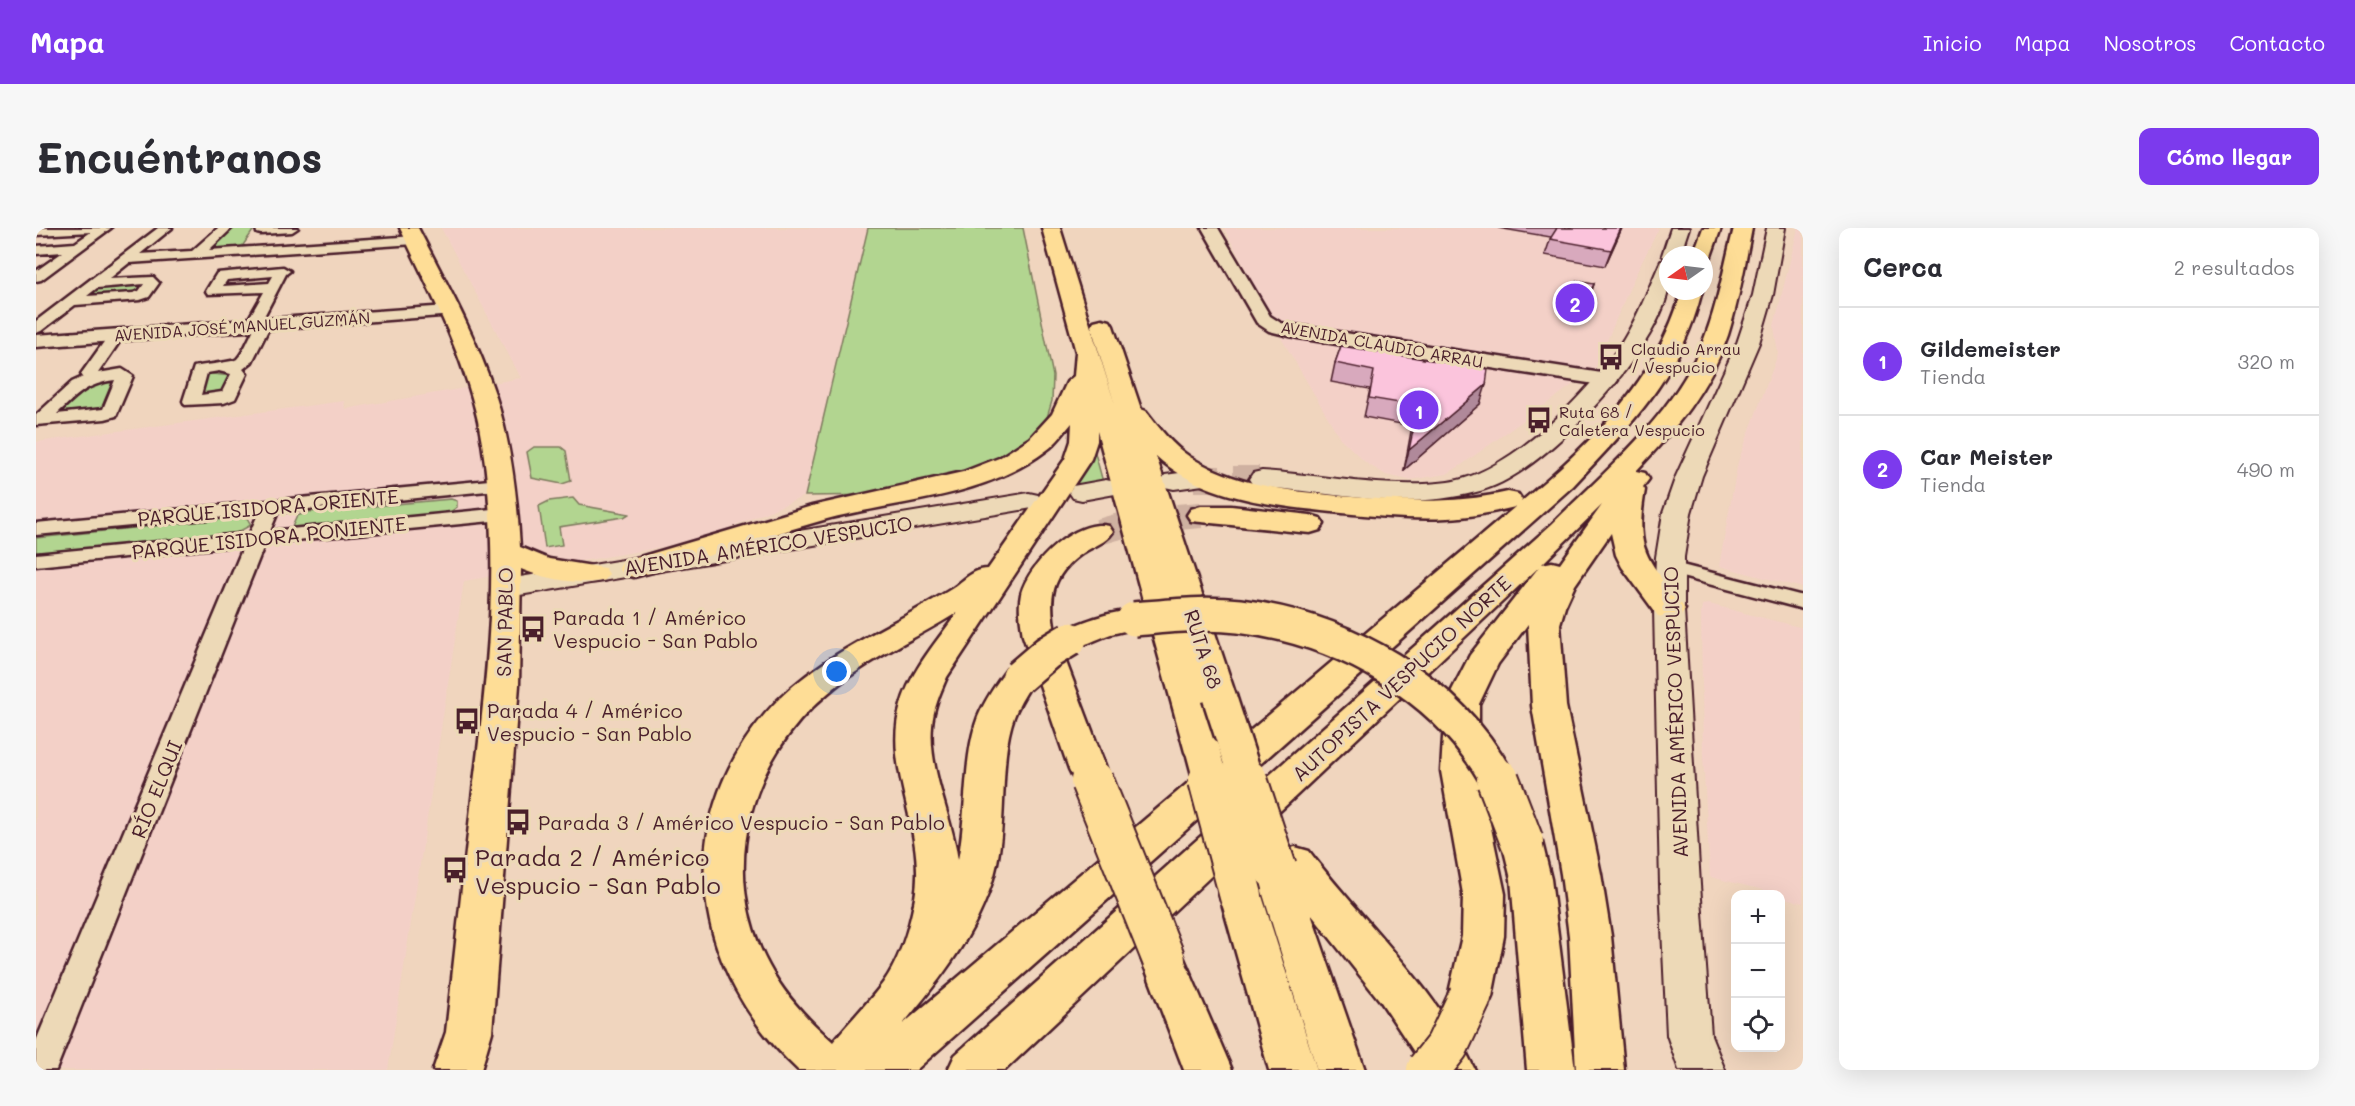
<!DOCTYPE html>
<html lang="es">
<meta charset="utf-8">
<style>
:root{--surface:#fff;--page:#f7f7f7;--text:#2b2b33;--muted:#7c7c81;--line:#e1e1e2;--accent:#7c3aed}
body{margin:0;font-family:Mali,sans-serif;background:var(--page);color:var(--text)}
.controls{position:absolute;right:18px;bottom:18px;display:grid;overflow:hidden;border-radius:12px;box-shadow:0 6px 24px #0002}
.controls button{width:54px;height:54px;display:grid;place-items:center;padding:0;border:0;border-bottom:2px solid var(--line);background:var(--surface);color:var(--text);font:30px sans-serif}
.compass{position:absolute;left:1623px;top:18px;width:54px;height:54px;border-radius:50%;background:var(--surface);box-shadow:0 6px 24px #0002;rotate:256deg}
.you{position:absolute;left:801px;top:444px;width:21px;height:21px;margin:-15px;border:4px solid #fff;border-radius:50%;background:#1a73e8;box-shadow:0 0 0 9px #1a73e833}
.badge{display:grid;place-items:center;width:39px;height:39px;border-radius:50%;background:var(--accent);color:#fff;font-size:20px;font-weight:700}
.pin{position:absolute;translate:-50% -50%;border:3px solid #fff;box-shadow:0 2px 6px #0006}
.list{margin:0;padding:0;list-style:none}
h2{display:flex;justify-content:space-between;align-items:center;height:78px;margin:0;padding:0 24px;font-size:26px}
h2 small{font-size:20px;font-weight:400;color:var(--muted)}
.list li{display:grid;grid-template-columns:39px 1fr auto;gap:18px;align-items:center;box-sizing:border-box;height:108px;padding:0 24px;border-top:2px solid var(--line)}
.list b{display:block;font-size:22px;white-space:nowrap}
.list p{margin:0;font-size:20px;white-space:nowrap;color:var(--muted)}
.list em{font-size:20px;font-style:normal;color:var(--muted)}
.icon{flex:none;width:33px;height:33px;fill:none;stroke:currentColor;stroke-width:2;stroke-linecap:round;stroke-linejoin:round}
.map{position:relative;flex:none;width:1767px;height:842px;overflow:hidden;border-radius:12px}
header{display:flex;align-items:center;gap:36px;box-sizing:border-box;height:84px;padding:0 30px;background:var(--accent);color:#fff}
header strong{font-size:28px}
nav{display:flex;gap:33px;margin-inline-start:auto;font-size:21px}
.intro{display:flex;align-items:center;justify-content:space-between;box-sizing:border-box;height:144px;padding:0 36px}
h1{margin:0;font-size:42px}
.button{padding:15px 27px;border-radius:12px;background:var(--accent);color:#fff;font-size:21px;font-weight:700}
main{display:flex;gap:36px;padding:0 36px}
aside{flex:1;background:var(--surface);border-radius:12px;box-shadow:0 6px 24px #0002}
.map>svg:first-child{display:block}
</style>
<header>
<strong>Mapa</strong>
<nav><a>Inicio</a><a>Mapa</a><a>Nosotros</a><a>Contacto</a></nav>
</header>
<div class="intro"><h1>Encuéntranos</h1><a class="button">Cómo llegar</a></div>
<main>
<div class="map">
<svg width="1767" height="842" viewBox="0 0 1767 842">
<rect width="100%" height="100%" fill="#f0d5be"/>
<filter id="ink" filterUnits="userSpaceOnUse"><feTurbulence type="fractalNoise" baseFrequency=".0167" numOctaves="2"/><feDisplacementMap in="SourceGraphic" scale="12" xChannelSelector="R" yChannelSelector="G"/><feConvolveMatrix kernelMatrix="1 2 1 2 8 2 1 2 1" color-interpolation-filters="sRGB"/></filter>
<g filter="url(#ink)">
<!-- built -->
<g fill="#f3d0c7">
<path d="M405,0H838L831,262L769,268L662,313L428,353L352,842H0V214L308,173L309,181L485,150Z"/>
<path d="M1188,0H1623L1597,52L1557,145L1256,102L1237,93Z"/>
<path d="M1762,0H1767V360L1683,338L1702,234L1742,126L1738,98Z"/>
<path d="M1244,108L1542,153L1424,238L1411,246L1373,252L1350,247L1330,235L1304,210Z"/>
<path d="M1673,376L1767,400V675L1745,669L1744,666L1674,649L1667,528L1665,386L1666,377Z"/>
</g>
<!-- green -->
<g fill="#b2d590" stroke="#7e7a5e" stroke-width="1.5">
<path d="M195,0H219L205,20L167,23Z"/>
<path d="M832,0H987L1017,148L1016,173L1010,193L995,213L943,243L853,267L769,268Z"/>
<path d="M107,55L110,56L102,66L48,70L63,57Z"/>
<path d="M178,143L177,146L196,148L188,167L160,172L171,144Z"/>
<path d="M76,149H82L69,181L56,185L19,187L36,173L45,159L61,157Z"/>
<path d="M1056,214L1067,254L1034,258Z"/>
<path d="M498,219H525L530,223L535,253L526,256L496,250L491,224Z"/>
<path d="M537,270L543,277L593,286L588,289L523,299L526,317L509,320L503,278L513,273Z"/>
<path d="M415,271L421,273V279L413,285L265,301L256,299L261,288L272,284Z"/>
<path d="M203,289L211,290L215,297L193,309L0,327V310Z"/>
</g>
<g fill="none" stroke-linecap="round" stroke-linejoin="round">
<!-- secondary-tunnel -->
<path stroke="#cfb1a1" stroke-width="26" stroke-dasharray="26 13" stroke-linecap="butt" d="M1158,251H1226"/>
<!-- motorway-tunnel -->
<path stroke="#cfb1a1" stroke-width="26" stroke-dasharray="26 14" stroke-linecap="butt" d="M1063,304L1105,292L1165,287"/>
<!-- minor casing -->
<g stroke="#4a1f2b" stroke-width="5">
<g id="minor">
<path d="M0,0H75L5,52L0,53V43L27,24L0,26V18L39,15L55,4L0,7Z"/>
<path d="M122,0H136L104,26L156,23L182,0H196L173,22L379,8L385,12L379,16L93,35L73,51L117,49L123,55L113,69L104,72L39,77L5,103L0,105V93ZM108,56L103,63L97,65L51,68L61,60Z"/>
<path d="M220,0H262L256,4L225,6L221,5Z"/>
<path d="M247,39L254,43L250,46L226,92L233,93L235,96L216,134L207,141L211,146L199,171L188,175L149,177L147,173L158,139C166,137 199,134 201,131C208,124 213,110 218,101L211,100L209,97L228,64L172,66L170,63L181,45ZM237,48L233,55L187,58L191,52ZM183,143L195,146L186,164L165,167L171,145Z"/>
<path d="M80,102L88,107L62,145L86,141L97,148L80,188L69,191L0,197V187L36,154L47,149L45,146L75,104ZM79,152L67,181L21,186C42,166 50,156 79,152Z"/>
<path d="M464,251L471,253L473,257L471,261L242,284L234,303L466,280L473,282L476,286L473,290L466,292L229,315L20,842H0V813L208,317L0,338V326L214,305L222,286L0,307V295Z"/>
<path d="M1634,334L1767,368V381L1627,344L1624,340L1627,336Z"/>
</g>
</g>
<!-- tertiary casing -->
<g stroke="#4a1f2b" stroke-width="5">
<g id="tertiary">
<path d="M1166,0H1182L1234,88L1245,95L1572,146L1579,148L1582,152L1579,156L1572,158L1262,110L1233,103L1221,95Z"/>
<path d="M412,78L418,79L421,83L418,87L0,119V107Z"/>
</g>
</g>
<!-- secondary casing -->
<g stroke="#4a1f2b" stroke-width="4">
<g id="secondary">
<path d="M1635,0H1653L1644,27H1632C1632,38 1634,52 1632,63C1619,124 1525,222 1472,251C1455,261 1436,266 1416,269C1354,280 1289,263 1226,259L1217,257L1213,251L1217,245L1226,243C1288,247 1350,262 1412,254C1473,246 1557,162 1588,111C1602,88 1612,62 1623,37L1625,33L1631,32L1626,27Z"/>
<path d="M1731,0H1749L1737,67L1723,115L1666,248L1655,285L1648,329V381L1664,657L1675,807L1689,842H1643L1631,807L1624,657L1618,381L1620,329L1627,285L1640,248L1701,115L1717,67Z"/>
<path d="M1158,243L1167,245L1171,251L1167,257L1138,261L1129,259L1125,253L1129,247Z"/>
<path d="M1070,252L1079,254L1083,260L1079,266L1046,272L1037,270L1033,264L1037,258Z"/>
<path d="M993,265L1002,267L1006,273L1002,279L472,369L462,366L457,360L462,354L472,351Z"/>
</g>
</g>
<!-- primary casing -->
<g stroke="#4a1f2b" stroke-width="5">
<path id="primary" d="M364,0H382C410,54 440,108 459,166C475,215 481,267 484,319L513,331L569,340L573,346L569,352C546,358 506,350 485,341L483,457L456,804L445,842H397L410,804C419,726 427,648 436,570C452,445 467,317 442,193C427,125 393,62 364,0Z"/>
</g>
<!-- motorway casing -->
<g stroke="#4a1f2b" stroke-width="5">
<g id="motorway">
<path d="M1006,0H1024L1079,177L1055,98L1058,93L1066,91L1074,93L1077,98L1105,181L1110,183C1123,200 1136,217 1154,229C1199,257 1251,263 1303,268C1361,273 1415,277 1472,264L1482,266L1486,272L1485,274C1555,215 1620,154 1646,63H1666C1645,148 1595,196 1537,258L880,842H762C657,743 633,600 729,486C764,445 812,419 858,394C878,383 898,372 917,360C924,355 931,348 939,344C943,342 948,341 952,341L1029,231L1035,213L1036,195C1028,204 1021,215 1011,222C949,270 864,272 791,291C726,309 663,333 598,349L587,346L583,340L587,334L776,278L927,244L963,230L994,210L1016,186L1031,154L1038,148L1040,124ZM1061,203L1111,387L1109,384C1083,378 1048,394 1022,404L1020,408C1012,371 1014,348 1047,325C1057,318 1070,315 1077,304L1073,298C1040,290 993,335 985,366C982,380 985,394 987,408L1033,541L1043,562L1056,566L1069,562L1075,553L1024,418C1043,423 1057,412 1075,406C1087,403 1098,401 1109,398L1113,393L1149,524L1154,533L1167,536L1178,533L867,796C907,748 948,697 961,635C971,589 963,530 978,489C983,475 992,462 1000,449L995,441L983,438L971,441C960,456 949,472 942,489C927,528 931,588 922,632C916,588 892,541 896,498C897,481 904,465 911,449L1055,231L1061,213ZM1120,228C1168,273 1244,278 1306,285C1341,288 1376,292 1411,290C1435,289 1457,284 1479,279L1182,530L1185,524L1170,475L1183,479L1195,476L1200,468ZM922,384C902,412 875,442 865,477C846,541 891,601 879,670C874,697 864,732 847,755C831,776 813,794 797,814C772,792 749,768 733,738C682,645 712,532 791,466C830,432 879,411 922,384Z"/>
<path d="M1667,0H1685L1674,31L1668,33V27H1657Z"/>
<path d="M1698,0H1716C1709,36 1703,72 1692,107C1674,160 1638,203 1600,243L1609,245L1613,251L1607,259L1609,262C1597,328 1615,332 1649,381L1644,388L1633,390L1622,388L1586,339L1580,327L1575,305L1539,357L1529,379L1524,396L1530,478L1565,646L1575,708L1588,842H1540L1533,708L1525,646L1496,478L1492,396L1462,436L1443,476V543L1469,666L1468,708L1456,769L1450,782L1434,788L1418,782L1412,769L1426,708L1427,666L1405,543L1409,476L1434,427L1503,339L969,842H912L919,827L1516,296C1569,243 1631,193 1663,123C1681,84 1687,41 1698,0ZM1566,277L1524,336L1516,334L1506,336Z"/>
<path d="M1165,278H1195L1274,287L1284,290L1288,296L1284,302L1274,305L1155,293L1151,287L1155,281Z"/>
<path d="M1486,599L1500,604L1506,614L1515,651L1539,842H1491L1475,651L1466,614L1472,604Z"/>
<path d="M1259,619L1273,623C1328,695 1400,759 1439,842H1390L1345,774L1275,686L1329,842H1281L1219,640L1225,629L1239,625L1243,626L1245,623Z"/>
<path d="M1205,652L1220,657L1226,668L1281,842H1233L1184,668L1190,657Z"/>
<path d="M1128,714L1143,719L1196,842H1148L1106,732L1113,719Z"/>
</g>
</g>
<!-- minor -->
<use href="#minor" fill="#edd9b7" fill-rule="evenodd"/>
<!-- tertiary -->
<use href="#tertiary" fill="#edd9b7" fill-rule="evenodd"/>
<!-- secondary -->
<use href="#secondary" fill="#edd9b7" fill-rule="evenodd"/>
<!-- primary -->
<use href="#primary" fill="#fedd96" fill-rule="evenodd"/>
<!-- motorway -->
<use href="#motorway" fill="#fedd96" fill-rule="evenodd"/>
<!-- motorway-bridge-far1 casing -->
<g stroke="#4a1f2b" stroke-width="38" stroke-linecap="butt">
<g id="motorway-bridge-far1">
<path d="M1098,391C1133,388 1168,384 1203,388C1308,401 1412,459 1463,554"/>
<path d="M983,449L1011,425L1034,411"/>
<path d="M1183,468L1211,554"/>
<path d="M1167,524L1175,554"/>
</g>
</g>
<!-- motorway-bridge casing -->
<g stroke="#4a1f2b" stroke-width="46" stroke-linecap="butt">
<g id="motorway-bridge">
<path d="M1174,552L1205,668"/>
<path d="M1210,552L1239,640"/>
<path d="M1462,552L1486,614"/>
<path d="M1056,553L1128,732"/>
<path d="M1392,842L1411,818L1434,769"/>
</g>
</g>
<!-- motorway-bridge-far1 -->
<use href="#motorway-bridge-far1" stroke="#fedd96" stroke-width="33"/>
<!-- motorway-bridge -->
<use href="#motorway-bridge" stroke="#fedd96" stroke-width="42"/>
</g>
<!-- wall -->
<g fill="#d8a9bd" stroke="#4a1f2b" stroke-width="1.5">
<path d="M1462,0H1586L1569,38L1509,27L1515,9Z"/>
<path d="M1558,56L1555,65L1542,88L1524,84L1527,75Z"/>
<path d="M1305,118L1444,176L1368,242L1376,198L1328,189L1334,161L1295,154L1299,135Z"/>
</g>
<!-- shaded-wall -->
<g fill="#b0899a" stroke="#4a1f2b" stroke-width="1.5">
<path d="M1585,0H1586L1569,38L1575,22Z"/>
<path d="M1558,56L1555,65L1542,88L1545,79Z"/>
<path d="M1450,157L1444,176L1368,242L1373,222Z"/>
</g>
<!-- building -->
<g fill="#fbc4dc" stroke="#4a1f2b" stroke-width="1.5">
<path d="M1521,0H1585L1575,22L1514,11Z"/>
<path d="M1540,53L1558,56L1545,79L1527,75Z"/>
<path d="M1305,118L1452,141L1450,157L1373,222L1382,178L1333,170L1338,143L1299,135Z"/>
</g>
</g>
<!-- icons -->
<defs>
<g id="bus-bare" transform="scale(2.07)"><path d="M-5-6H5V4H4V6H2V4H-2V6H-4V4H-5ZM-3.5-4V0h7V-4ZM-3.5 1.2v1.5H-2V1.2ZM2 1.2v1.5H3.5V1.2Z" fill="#4a1f2b" stroke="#edd9b7" stroke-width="2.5" paint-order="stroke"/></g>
</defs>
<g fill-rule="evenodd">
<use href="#bus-bare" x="1575" y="129"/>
<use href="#bus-bare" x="1503" y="192"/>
<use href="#bus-bare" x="497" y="401"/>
<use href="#bus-bare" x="431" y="493"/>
<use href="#bus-bare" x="482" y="594"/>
<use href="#bus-bare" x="419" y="642"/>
</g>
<g text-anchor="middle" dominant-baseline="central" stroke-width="6" stroke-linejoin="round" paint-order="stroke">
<!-- far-street labels -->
<g font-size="16" fill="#4a1f2b" stroke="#edd9b7">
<text transform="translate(206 98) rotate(-4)">AVENIDA JOSÉ MANUEL GUZMÁN</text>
<text transform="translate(1346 116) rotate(10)">AVENIDA CLAUDIO ARRAU</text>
</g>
<!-- far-poi labels -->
<g font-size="16" fill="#4a1f2b" stroke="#edd9b7" text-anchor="start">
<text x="1595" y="120">Claudio Arrau<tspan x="1595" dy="18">/ Vespucio</tspan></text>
<text x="1523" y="183">Ruta 68 /<tspan x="1523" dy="18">Caletera Vespucio</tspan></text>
</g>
<!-- street labels -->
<g font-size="20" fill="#4a1f2b" stroke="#edd9b7">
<text transform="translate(232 279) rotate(-5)">PARQUE ISIDORA ORIENTE</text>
<text transform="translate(233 309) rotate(-6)">PARQUE ISIDORA PONIENTE</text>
<text transform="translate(732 317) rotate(-9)">AVENIDA AMÉRICO VESPUCIO</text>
<text transform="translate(468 394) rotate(-89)">SAN PABLO</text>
<text transform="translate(1168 421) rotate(72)">RUTA 68</text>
<text transform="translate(1365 450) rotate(-43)">AUTOPISTA VESPUCIO NORTE</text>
<text transform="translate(1639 484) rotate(-92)">AVENIDA AMÉRICO VESPUCIO</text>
<text transform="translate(120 561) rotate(-68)">RÍO ELQUI</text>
</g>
<!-- poi labels -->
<g font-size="20" fill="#4a1f2b" stroke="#edd9b7" text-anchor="start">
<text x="517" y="389">Parada 1 / Américo<tspan x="517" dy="23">Vespucio - San Pablo</tspan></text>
<text x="451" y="482">Parada 4 / Américo<tspan x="451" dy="23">Vespucio - San Pablo</tspan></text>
<text x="502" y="594">Parada 3 / Américo Vespucio - San Pablo</text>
</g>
<!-- near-poi labels -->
<g font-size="24" fill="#4a1f2b" stroke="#edd9b7" text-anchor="start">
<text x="439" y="628">Parada 2 / Américo<tspan x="439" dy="28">Vespucio - San Pablo</tspan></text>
</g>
</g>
</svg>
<div class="controls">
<button>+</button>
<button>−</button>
<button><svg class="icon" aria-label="locate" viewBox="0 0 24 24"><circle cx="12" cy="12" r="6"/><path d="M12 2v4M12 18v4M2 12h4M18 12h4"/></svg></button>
</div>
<svg class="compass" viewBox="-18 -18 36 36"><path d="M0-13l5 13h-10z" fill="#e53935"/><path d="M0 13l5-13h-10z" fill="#7c7c81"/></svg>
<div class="you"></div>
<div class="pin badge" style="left:1383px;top:182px">1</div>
<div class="pin badge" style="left:1539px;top:75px">2</div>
</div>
<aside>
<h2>Cerca<small>2 resultados</small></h2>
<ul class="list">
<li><span class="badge">1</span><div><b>Gildemeister</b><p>Tienda</p></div><em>320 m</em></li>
<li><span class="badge">2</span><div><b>Car Meister</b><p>Tienda</p></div><em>490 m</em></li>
</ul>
</aside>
</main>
